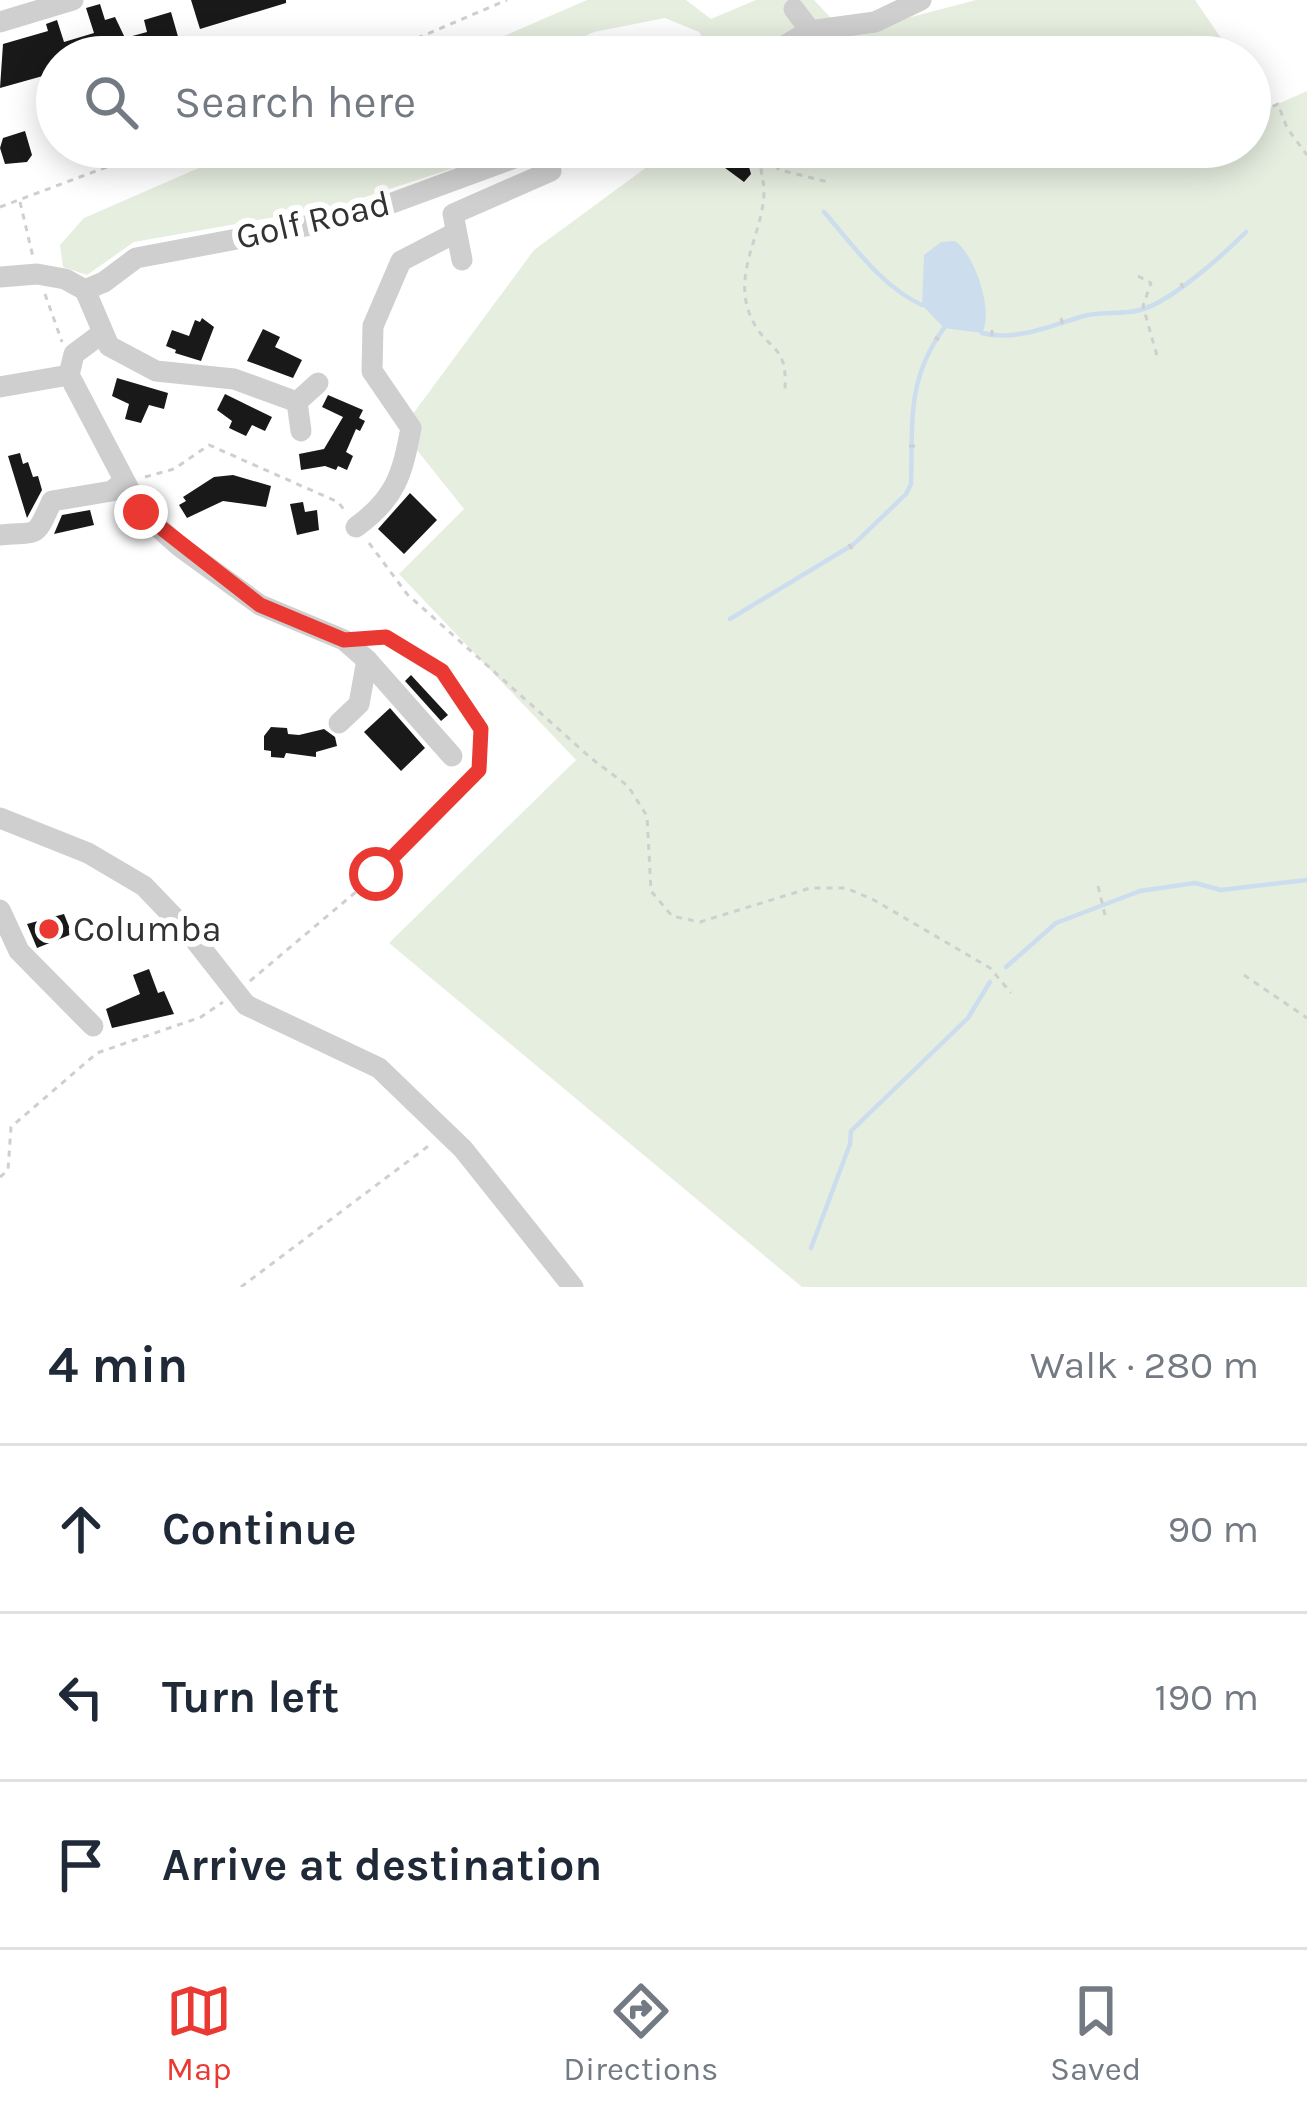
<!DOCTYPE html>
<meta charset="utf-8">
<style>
:root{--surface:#fff;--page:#f6f6f7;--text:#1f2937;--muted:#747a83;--line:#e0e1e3;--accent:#ea3933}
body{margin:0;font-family:Karla,sans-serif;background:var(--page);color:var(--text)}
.stop{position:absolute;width:36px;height:36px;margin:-27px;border:9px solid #ea3933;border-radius:50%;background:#fff}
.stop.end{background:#ea3933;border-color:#fff;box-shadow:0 3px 12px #0008}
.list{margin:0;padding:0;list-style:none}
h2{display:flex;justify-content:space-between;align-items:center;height:156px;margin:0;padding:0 48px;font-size:51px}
h2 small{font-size:39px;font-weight:400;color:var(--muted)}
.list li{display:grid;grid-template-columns:78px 1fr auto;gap:36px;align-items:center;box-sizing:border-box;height:168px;padding:0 48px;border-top:3px solid var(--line)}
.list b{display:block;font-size:45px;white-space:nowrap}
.list em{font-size:39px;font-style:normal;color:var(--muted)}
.icon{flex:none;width:66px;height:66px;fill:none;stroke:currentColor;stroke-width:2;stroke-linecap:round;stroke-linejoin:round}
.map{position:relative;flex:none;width:1307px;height:1287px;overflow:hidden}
.search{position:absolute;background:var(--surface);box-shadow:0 6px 30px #0003;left:36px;right:36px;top:36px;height:132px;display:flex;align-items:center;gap:30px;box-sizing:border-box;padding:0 42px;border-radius:66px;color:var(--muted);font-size:45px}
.sheet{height:660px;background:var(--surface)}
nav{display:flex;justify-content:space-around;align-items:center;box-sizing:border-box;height:168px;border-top:3px solid var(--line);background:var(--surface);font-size:33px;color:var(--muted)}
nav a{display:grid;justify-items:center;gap:6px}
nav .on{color:var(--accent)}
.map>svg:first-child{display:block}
</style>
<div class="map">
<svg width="1307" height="1287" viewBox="0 0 1307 1287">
<rect width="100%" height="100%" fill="#fff"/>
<!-- green -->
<g fill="#e6eee0">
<path d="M587,0H686L711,19L756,0H814L846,34L976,0H1195L1234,57H715L699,32L665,18L594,32L537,57H456Z"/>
<path d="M1250,80L1269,108L1307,91V1287H802L389,943L576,760L399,574L464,509L401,430L534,250L674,147H1250Z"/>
<path d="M247,147H486L490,156L338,206L134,242L87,275L63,267L60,245L84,218Z"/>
</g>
<!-- water -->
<path fill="#cde" d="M955,241C975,255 994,311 982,333L944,328L922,305L924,255L941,242Z"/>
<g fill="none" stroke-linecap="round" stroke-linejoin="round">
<!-- stream -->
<g stroke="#cde" stroke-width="4.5">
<path d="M824,212C853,245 882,287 922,305"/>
<path d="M982,333C1016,342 1052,325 1084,316C1102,311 1122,315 1140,310C1171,302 1223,255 1246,232"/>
<path d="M730,619L854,544L906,494L911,484C913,423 906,380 944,328"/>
<path d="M1006,967L1056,923L1140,891L1195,883L1221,890L1307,880"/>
<path d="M811,1248L850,1144L851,1131L968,1018L990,982"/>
</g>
</g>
<!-- building -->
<g fill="#191919">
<path d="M191,0H286V3L200,29Z"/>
<path d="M100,4L105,20L115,17L125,38L147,32L144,20L171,12L179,40L133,49L124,53L125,57H57V72L0,88L3,44L48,31L46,24L57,20L64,42L94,33L86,8Z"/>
<path d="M25,131L32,155L27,162L5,164L0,148L3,138Z"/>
<path d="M682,147H732L730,152L749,167L751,174L744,182L717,162Z"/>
<path d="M202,318L214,327L201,361L175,353L176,350L166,346L172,330L189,336L195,320L200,322Z"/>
<path d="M263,329L280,337L275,347L302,360L293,378L247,361Z"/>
<path d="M117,378L168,393L164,409L149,405L141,423L125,419L129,404L112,396Z"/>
<path d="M225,394L272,417L265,431L252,425L246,436L229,428L232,421L217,410Z"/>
<path d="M328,395L363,410L359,418L365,421L360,431L356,429L346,452L353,456L347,470L338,466L336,470L325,466L301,470L299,454L324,449L343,417L322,407Z"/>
<path d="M20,453L23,464L28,462L33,477L38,476L42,490L27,518L8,456Z"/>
<path d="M233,475L271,486L266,507L223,501L187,518L179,505L186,501L183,497L214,477Z"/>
<path d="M410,493L437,520L404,554L378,529Z"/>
<path d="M303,502L305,512L317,510L319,530L297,535L290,504Z"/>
<path d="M90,510L94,525L54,534L62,515Z"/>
<path d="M411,675L448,715L441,721L405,681Z"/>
<path d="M390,708L425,748L401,771L364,732Z"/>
<path d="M271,727L287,728L288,734L299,735L324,729L335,737L337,746L316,752V757L286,753L284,758L271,757V751L264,750V736Z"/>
<path d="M64,914L72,934L37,948L27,924Z"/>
<path d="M149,969L158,993L164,991L174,1014L112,1028L106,1009L140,994L133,975Z"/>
</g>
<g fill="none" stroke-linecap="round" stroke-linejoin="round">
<!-- path -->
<g stroke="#cfcfcf" stroke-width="3" stroke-dasharray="6 6" stroke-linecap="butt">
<path d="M887,38L912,46"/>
<path d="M373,57L507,0"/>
<path d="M1250,106L1259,104L1269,108L1278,104L1287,128L1307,155"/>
<path d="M767,147L764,157L780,170L828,182"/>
<path d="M764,157C757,170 765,179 764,194C762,235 733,273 750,315C765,352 788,341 785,389"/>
<path d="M20,202L33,257"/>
<path d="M0,207L160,147"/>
<path d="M1138,276L1151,283L1143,306L1157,356"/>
<path d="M1181,283L1183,288"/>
<path d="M45,294L62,342"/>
<path d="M1061,318L1064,329"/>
<path d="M992,330V339"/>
<path d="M935,337L939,340"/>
<path d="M909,446H915"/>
<path d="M145,477L174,469L209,445L338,502L345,511"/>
<path d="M369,543L407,594L592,759L628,786L647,816L651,891L672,916L700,922L810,888H846L874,900L990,968L1011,993"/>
<path d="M849,544L852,549"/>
<path d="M1098,886L1105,915"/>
<path d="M1244,975L1307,1018"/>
<path d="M250,981L376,875L479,770L481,729L443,671L386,637L368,638"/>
<path d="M0,1177L8,1170L11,1127L97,1053L201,1017L223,1002"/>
<path d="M241,1287L431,1144"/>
</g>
<!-- minor -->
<g stroke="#cfcfcf" stroke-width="21">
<path d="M794,9L822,46"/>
<path d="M0,22L73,0"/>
<path d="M766,57L809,31L875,22L921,0"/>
<path d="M453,214L551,171L542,148"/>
<path d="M454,219L462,260"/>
<path d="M0,277L37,274L65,279L85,290L109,346L156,371L234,379L297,402"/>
<path d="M85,290L104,282L136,258L311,225L384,206L544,147"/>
<path d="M101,334L74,354L69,375L141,512L179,546L260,605L344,640L367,660L452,756"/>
<path d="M0,387L69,375"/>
<path d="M301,431L297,402L318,383"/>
<path d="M356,527C396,498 402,475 411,428L372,371L373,326L401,261L455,233"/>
<path d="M0,535C40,531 34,540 52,501L112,491L123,482"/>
<path d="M339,723L359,704L367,660"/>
<path d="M0,818L88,853L144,886L191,935L246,1005L379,1068L463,1149L573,1287"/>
<path d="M0,910L19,951L93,1026"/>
</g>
</g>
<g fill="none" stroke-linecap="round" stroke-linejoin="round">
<!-- route -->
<path stroke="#ea3933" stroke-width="15" d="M141,512L260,605L344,640L386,637L442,671L481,729L479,770L376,874"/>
</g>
<!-- markers -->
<circle fill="#ea3933" stroke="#fff" stroke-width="4.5" cx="49" cy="929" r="12"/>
<g text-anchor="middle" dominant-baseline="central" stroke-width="12" stroke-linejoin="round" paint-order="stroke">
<!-- street labels -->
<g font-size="36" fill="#323232" stroke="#fff">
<text transform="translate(313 220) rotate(-13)">Golf Road</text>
</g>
<!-- poi labels -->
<g font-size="36" fill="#323232" stroke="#fff" text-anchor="start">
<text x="73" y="929">Columba</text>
</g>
</g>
</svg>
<div class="stop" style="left:376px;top:874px"></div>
<div class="stop end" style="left:141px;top:512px"></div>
<div class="search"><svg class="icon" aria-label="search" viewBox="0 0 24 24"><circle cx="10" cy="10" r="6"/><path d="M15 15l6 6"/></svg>Search here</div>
</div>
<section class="sheet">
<h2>4 min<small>Walk · 280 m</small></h2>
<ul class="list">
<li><svg class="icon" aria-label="ahead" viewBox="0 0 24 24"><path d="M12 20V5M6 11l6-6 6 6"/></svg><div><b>Continue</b></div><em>90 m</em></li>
<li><svg class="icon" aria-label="left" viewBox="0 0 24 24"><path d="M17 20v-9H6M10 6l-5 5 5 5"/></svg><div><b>Turn left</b></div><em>190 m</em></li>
<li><svg class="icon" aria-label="arrive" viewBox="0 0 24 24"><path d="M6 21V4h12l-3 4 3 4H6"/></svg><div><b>Arrive at destination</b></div></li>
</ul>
</section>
<nav>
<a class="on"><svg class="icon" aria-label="map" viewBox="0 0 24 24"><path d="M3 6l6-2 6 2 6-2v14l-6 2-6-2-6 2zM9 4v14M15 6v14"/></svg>Map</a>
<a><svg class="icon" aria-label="directions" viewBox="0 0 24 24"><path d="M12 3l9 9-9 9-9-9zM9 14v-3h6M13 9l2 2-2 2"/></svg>Directions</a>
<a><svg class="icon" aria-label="saved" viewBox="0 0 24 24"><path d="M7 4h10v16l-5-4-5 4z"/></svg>Saved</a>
</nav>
